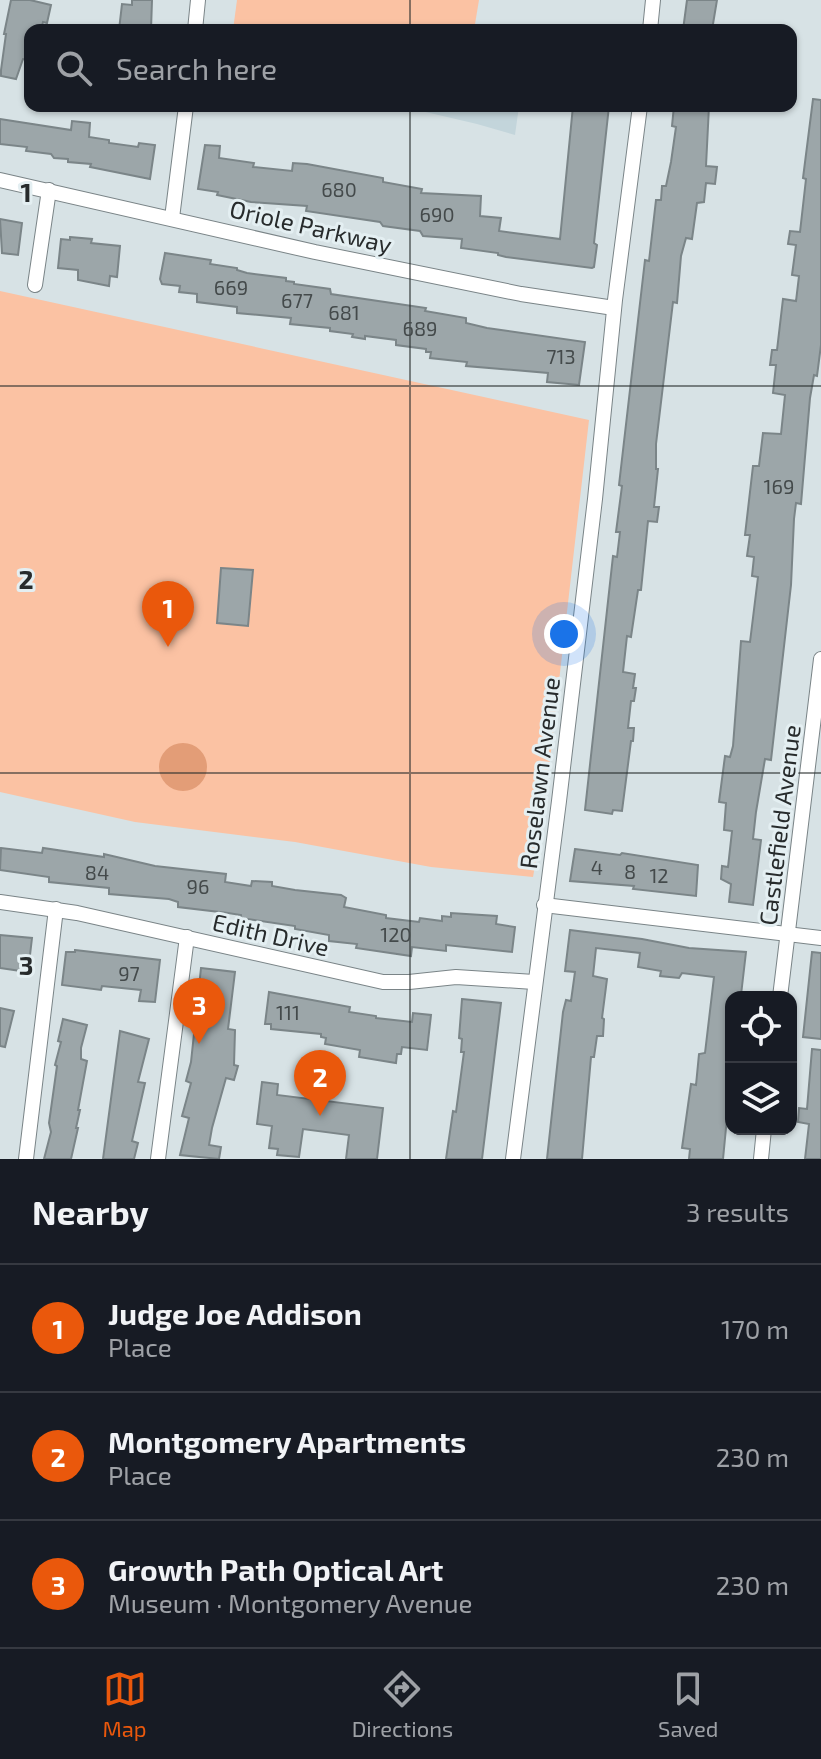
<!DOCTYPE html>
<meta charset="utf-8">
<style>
:root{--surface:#171b24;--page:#242831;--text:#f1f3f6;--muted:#9ea1a6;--line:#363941;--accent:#ea580c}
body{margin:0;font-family:"Exo 2",sans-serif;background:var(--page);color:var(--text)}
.controls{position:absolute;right:24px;bottom:24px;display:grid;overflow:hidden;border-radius:16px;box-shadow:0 2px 6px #0004}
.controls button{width:72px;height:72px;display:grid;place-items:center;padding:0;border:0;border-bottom:2px solid var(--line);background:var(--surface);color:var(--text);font:40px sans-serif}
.you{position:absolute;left:564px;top:634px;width:28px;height:28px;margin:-20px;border:6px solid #fff;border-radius:50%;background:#1a73e8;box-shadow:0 0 0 12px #1a73e833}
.badge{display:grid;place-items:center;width:52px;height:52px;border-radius:50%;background:var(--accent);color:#fff;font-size:26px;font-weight:700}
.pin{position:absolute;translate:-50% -66px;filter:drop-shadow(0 2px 4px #0008)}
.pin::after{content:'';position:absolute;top:42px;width:28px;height:24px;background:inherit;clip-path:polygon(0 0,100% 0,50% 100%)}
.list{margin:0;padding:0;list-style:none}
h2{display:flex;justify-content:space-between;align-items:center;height:104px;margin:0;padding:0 32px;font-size:34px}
h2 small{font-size:26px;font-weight:400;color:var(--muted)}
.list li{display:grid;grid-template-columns:52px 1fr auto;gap:24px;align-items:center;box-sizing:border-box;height:128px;padding:0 32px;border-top:2px solid var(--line)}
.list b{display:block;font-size:30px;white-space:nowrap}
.list p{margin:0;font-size:26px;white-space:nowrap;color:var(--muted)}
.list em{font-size:26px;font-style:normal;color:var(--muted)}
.icon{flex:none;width:44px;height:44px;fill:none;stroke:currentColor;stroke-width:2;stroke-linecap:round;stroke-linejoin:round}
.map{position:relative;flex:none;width:821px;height:1159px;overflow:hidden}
.search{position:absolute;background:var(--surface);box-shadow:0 2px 6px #0004;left:24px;right:24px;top:24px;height:88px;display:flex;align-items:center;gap:20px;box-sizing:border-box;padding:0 28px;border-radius:16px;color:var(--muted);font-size:30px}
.sheet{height:488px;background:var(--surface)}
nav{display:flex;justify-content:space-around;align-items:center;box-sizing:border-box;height:112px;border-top:2px solid var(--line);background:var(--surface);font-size:22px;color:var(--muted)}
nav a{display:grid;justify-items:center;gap:4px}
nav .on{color:var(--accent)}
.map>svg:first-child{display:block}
</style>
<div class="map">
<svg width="821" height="1159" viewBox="0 0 821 1159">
<rect width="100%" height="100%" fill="#d7e2e5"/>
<!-- built -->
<path fill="#c3d5db" d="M400,106H519L515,135L477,124Z"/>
<!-- green -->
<g fill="#fbc2a3">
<path d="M237,0H479L474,30H233Z"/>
<path d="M0,291L589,420L543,821L533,877L431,867L295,842L135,822L0,792Z"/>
</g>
<!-- water -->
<circle fill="#e39d77" cx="183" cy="767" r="24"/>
<!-- building -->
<g fill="#9ca6a9" stroke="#7b8588" stroke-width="2">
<path d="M11,0H30L51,5L47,23L43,22L41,30H30L29,60L23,59L16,79L1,76V70L6,34H4Z"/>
<path d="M132,0H152L151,30H119L122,4L132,5Z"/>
<path d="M687,0H717L712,30H683Z"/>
<path d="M813,99L821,100V345L817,376L814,375L810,398L801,504L796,503L794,519L791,585L771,760L765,759L756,812L753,839L761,840L753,905L729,902L731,884L721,879L722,866L728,867L732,831L724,830L726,803L719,802L725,756L730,757L733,746L741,641L750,642L758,577L752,576L754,557L747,556L750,535H745L753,466H759L763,433L781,434L785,395L773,393L776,365H770L772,350H777L783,299L796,301L799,276L792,275L796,245L788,244L790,231L800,232L806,179L803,178Z"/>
<path d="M573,106H609L594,243L597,245L594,267L592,268L506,257L498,255V253L461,248L462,239L423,236L420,231L383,226L380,222L306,211L307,206L251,202L217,195L218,192L198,189L205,145L220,146L219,158L254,163L253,167L292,171L293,163L307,164L383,178V182L422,189L421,193L481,196L480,216L501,218L499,231L560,239Z"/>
<path d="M674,106H709L706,166L717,167L715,184L706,183L704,202L697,203L692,239L686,238L681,256L677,303L673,302L656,444V469H658L654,507H659L657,522L648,521L641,590H638L631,637L627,636L623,672L635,674L633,688H636L634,701H631L628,728H634L633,741H631L622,811L613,810L612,814L585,810L613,556L617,557L620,532H616L622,486L619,485L645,260L649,261L656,200H661L662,186H666L671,162L676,127L672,126Z"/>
<path d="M0,119L71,130L72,121L90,123L89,137L109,140V143L138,147L139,143L155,145L150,179L90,167L91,164L68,162V159L54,158L51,154L26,151L27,147L0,144Z"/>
<path d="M0,219L22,223L18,255L2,253Z"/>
<path d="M70,237L92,239L91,243L120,246L117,277L110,276L109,286L78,280V270L58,268L61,239L70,240Z"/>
<path d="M165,253L211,260L210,264L237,268V270L247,273L286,278V281L294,282V284L330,289L331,294L426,308L425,311L466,318V323L487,328L585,342L579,385L547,382L548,373L466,366L467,362L430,358L431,352H426V349L396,345V340L365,336V339L352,337L353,334L330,331V328L290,324L291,318L237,313V307L197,302V294L179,292L180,286L162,284L160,279Z"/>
<path d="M221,568L253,570L248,626L217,623Z"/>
<path d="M1,848L42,853L43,848L104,857V854L155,866L226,874L225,882L251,886L252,881L272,882V886L295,890L341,895L346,898L344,907L386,915V918L419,922L420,918L442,921V916L451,917V913L497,916L496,924L515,927L512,952L446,945V951L412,947L411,956L356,948L357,944L329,941V935L295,929V926L241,918V915L228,913L178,907V902L169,899L109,894V888L49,882V877L0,870Z"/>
<path d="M575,849L620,855L622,853L698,865L696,896L633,889L634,886L570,881Z"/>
<path d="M570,930L642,939L689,948L746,952L741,995L731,997V1076L723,1159H689L690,1149L682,1148L691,1084L696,1085L699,1054L705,1053L714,977L682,973L679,978L660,976L661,971L638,967L640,953L596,948L593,976L607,979L602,1018L604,1019L603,1036H597L594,1057H591L582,1159H547L563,1012L566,1000L571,1001L575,972L565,971Z"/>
<path d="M0,935L32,938L28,972L0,968Z"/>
<path d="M75,950L160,960L155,1002L139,1001L141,990L102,986L101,990L62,985L66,952H75Z"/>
<path d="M812,952L821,953V1039L803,1037Z"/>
<path d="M201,968L235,972L228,1029L235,1030L234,1065L238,1066L234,1080L226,1078L212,1128L209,1145L221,1147L219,1159L180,1155L189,1118L182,1116L191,1083L186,1081L191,1062Z"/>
<path d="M269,992L350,1007L349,1012L376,1016V1018L412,1022L413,1013L431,1015L427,1050L402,1047L401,1054H397L396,1063L359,1057L360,1050L325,1044L326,1038L321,1037V1034L271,1029V1024H265Z"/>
<path d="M462,999L501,1003L482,1159H446L453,1111L456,1112L464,1052H461L462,1039L459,1038Z"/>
<path d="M0,1008L14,1011L5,1047L0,1046Z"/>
<path d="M63,1019L87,1025L81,1048V1059L87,1061L78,1110H80L76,1128H78L71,1159H44L51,1132L49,1123L57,1066L55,1065L61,1042L58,1041Z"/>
<path d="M120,1031L149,1039L138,1082L145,1083L132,1141L138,1143L134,1159H103Z"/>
<path d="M812,1049L821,1050V1159H805L809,1124L798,1122L799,1108L807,1109Z"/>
<path d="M262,1082L278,1084L277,1095L383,1108L377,1159H346L349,1135L303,1129L299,1157L277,1155L278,1149L269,1148L272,1126L257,1124Z"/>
</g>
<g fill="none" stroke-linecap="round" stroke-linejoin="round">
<!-- minor casing -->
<g stroke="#7a8487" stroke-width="16">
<g id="minor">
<path d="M195,30L198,0"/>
<path d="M650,30L653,0"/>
<path d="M0,180L315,252L521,294L614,308"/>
<path d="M172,218L186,106"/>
<path d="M35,285L49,190"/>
<path d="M0,902L77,913L383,982H409L456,977L534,982"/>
<path d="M544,905L821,938"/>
<path d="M780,997L821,659"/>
<path d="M26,1159L56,909"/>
<path d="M158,1159L187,937"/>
<path d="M513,1159L559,801L595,499L615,300L640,106"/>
<path d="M761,1159L764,1129"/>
</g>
</g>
<!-- minor -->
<use href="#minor" stroke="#fff" stroke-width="14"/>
</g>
<!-- grid -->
<path fill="none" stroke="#272b2c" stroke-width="2" stroke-opacity="0.55" d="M410,0V30M410,106V1159M0,386H821M0,773H821"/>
<g text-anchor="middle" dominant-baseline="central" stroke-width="6" stroke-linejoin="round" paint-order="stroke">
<!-- number labels -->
<g font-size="20" fill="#444a4b">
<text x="339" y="189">680</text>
<text x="437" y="214">690</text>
<text x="231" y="287">669</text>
<text x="297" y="300">677</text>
<text x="344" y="312">681</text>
<text x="420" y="328">689</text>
<text x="561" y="356">713</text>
<text x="779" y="486">169</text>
<text x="597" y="867">4</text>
<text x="630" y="871">8</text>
<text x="97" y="872">84</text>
<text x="659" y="875">12</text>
<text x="198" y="886">96</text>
<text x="396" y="934">120</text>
<text x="129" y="973">97</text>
<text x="288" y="1012">111</text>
</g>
<!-- street labels -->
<g font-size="24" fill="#272b2c" stroke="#e4eff2">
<text transform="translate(311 226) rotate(13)">Oriole Parkway</text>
<text transform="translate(539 773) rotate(-83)">Roselawn Avenue</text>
<text transform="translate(779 825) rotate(-83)">Castlefield Avenue</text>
<text transform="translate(271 934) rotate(13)">Edith Drive</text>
</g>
</g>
<g font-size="26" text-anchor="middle" font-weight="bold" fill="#272b2c" stroke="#e4eff2" stroke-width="6" stroke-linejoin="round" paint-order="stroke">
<text x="26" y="202">1</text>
<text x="26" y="589">2</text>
<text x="26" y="975">3</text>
</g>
</svg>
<div class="controls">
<button><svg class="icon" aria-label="locate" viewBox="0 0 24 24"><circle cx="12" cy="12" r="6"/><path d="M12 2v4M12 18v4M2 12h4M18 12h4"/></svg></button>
<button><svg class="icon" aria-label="layers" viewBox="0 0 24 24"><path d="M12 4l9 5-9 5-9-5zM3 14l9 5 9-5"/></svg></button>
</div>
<div class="you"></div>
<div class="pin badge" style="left:168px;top:647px">1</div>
<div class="pin badge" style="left:320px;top:1116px">2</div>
<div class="pin badge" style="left:199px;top:1044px">3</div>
<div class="search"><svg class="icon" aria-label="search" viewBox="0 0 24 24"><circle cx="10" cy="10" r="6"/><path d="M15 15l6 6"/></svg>Search here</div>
</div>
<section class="sheet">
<h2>Nearby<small>3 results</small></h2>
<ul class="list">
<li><span class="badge">1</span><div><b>Judge Joe Addison</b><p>Place</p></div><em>170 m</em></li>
<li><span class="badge">2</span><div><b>Montgomery Apartments</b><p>Place</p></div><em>230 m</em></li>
<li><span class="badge">3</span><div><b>Growth Path Optical Art</b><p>Museum · Montgomery Avenue</p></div><em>230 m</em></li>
</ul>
</section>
<nav>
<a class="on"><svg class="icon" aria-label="map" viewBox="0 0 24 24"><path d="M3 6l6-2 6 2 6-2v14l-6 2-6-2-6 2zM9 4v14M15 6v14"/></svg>Map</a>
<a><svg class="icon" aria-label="directions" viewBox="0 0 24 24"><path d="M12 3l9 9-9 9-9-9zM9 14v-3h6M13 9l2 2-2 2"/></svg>Directions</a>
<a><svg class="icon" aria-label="saved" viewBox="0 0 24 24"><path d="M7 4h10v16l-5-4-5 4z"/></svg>Saved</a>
</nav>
